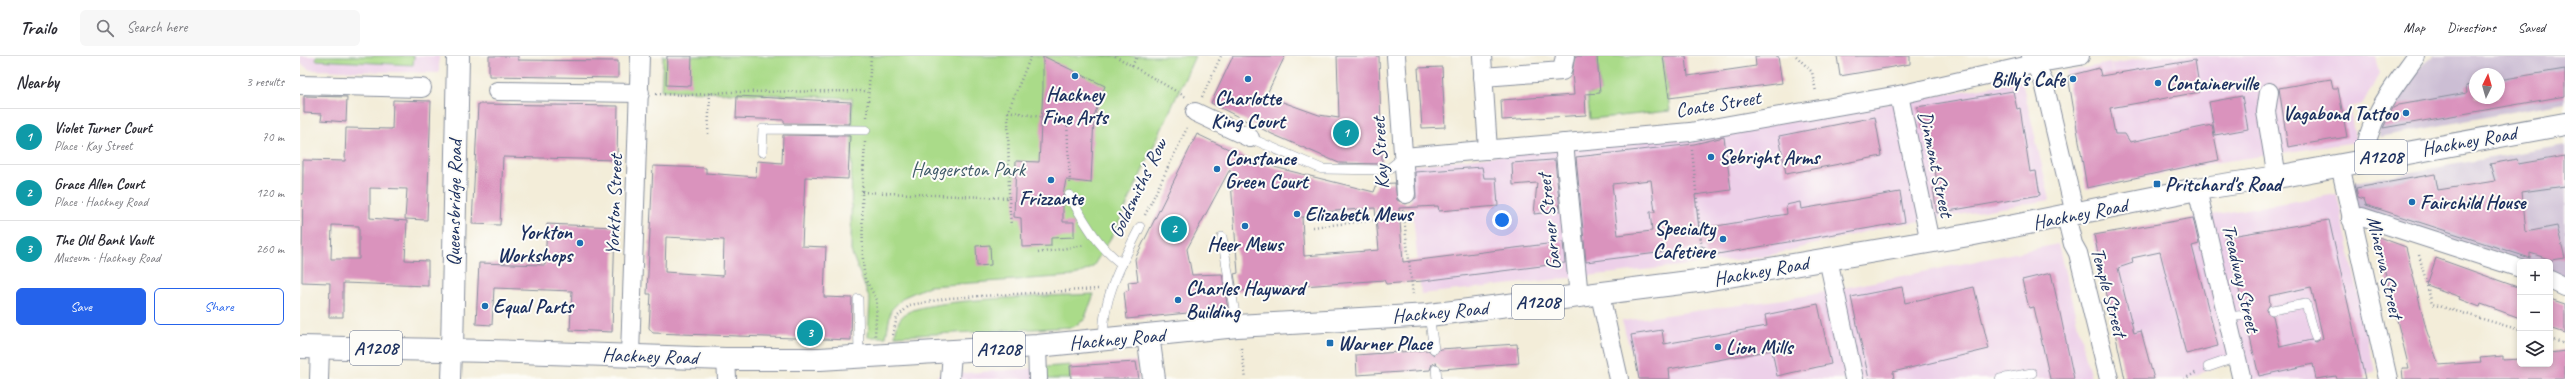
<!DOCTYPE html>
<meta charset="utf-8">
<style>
:root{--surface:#fff;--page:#f7f7f7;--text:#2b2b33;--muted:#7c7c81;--line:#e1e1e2;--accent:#2563eb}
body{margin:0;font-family:Caveat,sans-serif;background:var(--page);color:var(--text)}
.controls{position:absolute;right:12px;bottom:12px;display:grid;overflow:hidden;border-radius:6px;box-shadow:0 2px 6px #0003}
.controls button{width:36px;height:36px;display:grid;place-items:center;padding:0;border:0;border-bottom:1px solid var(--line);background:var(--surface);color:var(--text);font:20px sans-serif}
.compass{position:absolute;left:2169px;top:12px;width:36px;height:36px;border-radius:50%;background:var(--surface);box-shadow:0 2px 6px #0003;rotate:5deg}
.you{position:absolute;left:1202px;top:164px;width:14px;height:14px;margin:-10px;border:3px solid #fff;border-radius:50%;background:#1a73e8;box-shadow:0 0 0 6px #1a73e833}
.badge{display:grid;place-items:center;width:26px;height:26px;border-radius:50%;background:var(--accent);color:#fff;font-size:13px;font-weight:700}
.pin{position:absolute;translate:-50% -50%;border:2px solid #fff;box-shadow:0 1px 4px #0006}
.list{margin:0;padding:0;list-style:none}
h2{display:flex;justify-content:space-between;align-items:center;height:52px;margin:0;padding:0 16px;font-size:17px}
h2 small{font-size:13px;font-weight:400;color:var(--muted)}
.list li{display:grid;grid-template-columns:26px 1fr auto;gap:12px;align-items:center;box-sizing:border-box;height:56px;padding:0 16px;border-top:1px solid var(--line)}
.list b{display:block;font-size:15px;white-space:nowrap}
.list p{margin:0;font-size:13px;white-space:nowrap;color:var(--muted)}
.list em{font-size:13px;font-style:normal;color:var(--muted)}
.actions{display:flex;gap:8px;padding:12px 16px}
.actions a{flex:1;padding:9px 0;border:1px solid var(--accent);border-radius:6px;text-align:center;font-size:14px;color:var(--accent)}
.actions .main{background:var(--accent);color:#fff}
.icon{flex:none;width:22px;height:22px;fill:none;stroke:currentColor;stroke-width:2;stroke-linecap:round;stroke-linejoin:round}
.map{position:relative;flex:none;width:2265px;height:323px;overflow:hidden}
header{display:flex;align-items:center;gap:24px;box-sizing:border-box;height:56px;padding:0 20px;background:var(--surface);border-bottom:1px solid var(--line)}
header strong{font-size:19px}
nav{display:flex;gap:22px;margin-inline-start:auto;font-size:14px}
.search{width:280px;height:36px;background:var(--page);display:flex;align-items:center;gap:10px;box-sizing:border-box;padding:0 14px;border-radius:6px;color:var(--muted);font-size:15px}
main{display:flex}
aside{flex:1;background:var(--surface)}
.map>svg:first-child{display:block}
</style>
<header>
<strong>Trailo</strong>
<div class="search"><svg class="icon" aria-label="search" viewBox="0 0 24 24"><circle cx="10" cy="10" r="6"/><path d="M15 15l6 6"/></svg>Search here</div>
<nav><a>Map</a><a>Directions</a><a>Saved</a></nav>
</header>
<main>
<aside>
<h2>Nearby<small>3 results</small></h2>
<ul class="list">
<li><span class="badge" style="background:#0f9aa8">1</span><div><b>Violet Turner Court</b><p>Place · Kay Street</p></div><em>70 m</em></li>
<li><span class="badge" style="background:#0f9aa8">2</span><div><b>Grace Allen Court</b><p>Place · Hackney Road</p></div><em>120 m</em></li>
<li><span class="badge" style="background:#0f9aa8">3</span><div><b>The Old Bank Vault</b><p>Museum · Hackney Road</p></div><em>260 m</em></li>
</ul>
<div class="actions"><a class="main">Save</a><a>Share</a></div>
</aside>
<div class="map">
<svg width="2265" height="323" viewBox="0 0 2265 323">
<rect width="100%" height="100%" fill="#fdfcf7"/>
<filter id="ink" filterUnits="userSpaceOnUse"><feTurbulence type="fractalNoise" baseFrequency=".025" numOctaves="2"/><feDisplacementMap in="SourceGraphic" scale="8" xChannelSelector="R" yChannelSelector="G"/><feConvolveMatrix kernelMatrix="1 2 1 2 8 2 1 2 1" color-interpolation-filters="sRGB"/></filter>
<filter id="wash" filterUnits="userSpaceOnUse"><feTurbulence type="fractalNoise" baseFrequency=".012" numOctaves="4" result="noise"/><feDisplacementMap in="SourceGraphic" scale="16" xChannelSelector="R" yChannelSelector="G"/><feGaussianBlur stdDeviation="0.9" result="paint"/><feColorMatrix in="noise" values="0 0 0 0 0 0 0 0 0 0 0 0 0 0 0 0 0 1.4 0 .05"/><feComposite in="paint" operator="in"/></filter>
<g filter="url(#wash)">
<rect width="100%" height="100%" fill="#f3edd9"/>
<!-- built -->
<g fill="#edd0e9">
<path d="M0,0H139V17L10,14L0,7Z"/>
<path d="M1856,0H2075L2079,18L2063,48L2049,51L2056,86L1920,106L1786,133L1766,16L1810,7L1815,31L1811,8Z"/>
<path d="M1722,25L1750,144L1584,171L1463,201L1121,238L1108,110L1488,65Z"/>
<path d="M2037,138L2075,316L2053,323H1947L1940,301L1886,323H1825L1816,272L1792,179Z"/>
<path d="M1758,188L1791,323H1339L1322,265L1505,240Z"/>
<path d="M836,305L839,323H638L637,319Z"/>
</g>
<!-- industrial -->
<g fill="#ccbed4" fill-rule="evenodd">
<path d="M2134,0H2265V46L2080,81L2078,74L2084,54L2119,12ZM2175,18H2199V42H2175Z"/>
<path d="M2265,89V224L2250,216V206H2228L2059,159L2049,127Z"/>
</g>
<!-- green -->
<g fill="#aadb89" stroke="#628574">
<path d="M16,0H114L113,9L16,4Z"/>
<path d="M363,0H895L815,175L792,212L773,220L629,230L604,241L591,254L586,281H568L570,244L551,195L552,42L361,34Z"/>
<path d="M1297,0H1363L1370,55L1290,63L1287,38L1300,36Z"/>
<path d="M794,238L784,264L773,271L595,280C596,272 598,263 605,258C625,242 762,240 794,238Z"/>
<path d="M770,309L771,323H745V311Z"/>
</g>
<g id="blocks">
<!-- building -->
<g fill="#da93bd" fill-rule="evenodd">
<path d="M189,0H218V4L318,5V22L189,20Z"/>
<path d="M367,0H392L391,30L366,29Z"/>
<path d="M743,0L805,30L794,60L791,127L766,124L763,139V166H774V181L751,182V190L722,191L721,162L714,161L716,105L739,106L743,33Z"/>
<path d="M933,0H985L966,40L1019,59L1039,62L1037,0H1079L1082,108L1039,107L972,78L911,47Z"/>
<path d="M1275,0H1297L1300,37L1285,38L1286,59L1202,64L1201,44L1274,39L1272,17Z"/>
<path d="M1363,0H1386L1388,20L1456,10L1455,0H1478L1482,27L1369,42Z"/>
<path d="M1537,0H1610V8L1540,20Z"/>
<path d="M1895,4L1900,36L1810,52L1815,78H1825L1830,86L1912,69L1919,104L1787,132L1768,20L1799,12L1801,20Z"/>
<path d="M1142,11L1145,71L1122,72L1118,12Z"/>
<path d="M2265,13V40L2083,72L2093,52L2099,49L2167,37L2166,30L2175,28V42H2199V24Z"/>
<path d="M2031,23L2033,32H2038L2047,81L1988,91L1979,32Z"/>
<path d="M1713,35L1717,53L1720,52L1730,116L1736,115L1740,139L1637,157L1633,132H1638L1628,73L1622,74L1617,51Z"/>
<path d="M4,40L47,41L46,66L21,64L22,58L4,57Z"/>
<path d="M437,40L551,46L550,68L484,67V64L436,62Z"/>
<path d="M1942,40L1948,73L1915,79L1909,46Z"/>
<path d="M93,44L131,45L127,164L105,163L107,133L70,132V162L107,165L105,204L128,205V230L43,227V261H29L30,227L2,226L3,104L45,105L46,72L92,73ZM32,169L59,170V203H31Z"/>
<path d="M178,48L318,50L317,104L203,101L200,169L172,168Z"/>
<path d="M1575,61L1582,100L1486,118L1479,80Z"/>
<path d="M897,78L958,107L1074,136L1077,128L1095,127L1097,144L1106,148L1116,142L1115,116L1182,111L1184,122H1196L1198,150L1139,155L1138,150L1099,152L1103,206L1263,186L1265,207L1123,225L1086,228L1084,224L937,235L934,218L938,217L930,113L887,193L892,219L922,218L928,253L827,263L824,236L829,234L828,226L838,225L835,203ZM1075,152L1079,194L1004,200L1002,161L1021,160L1022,156Z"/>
<path d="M483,79L550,80L548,123L505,121L502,190L526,191L524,241L552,242L551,284L353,277L349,272L351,238H347L353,110L406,112V117L456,121L457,105L482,107ZM366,181L424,184L423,220L365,216Z"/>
<path d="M1424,81L1431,134L1395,139L1399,173L1487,158L1486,149L1500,146L1501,153L1600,136L1605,166L1406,200L1405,191L1286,206L1276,101L1394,88ZM1351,124L1355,156H1350L1352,175L1318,179L1312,128Z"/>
<path d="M2265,100V130L2222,136L2226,176L2257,170L2265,202L2252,204L2230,197V202L2066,149L2064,143L2058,141L2056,132L2135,118L2138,134L2195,125L2190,108L2217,103L2218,108Z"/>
<path d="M1252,104H1255L1260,155L1234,158L1237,127L1213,129L1212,107Z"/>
<path d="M1893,162L1899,188L1892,190L1918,290L1886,298L1860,196L1832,202L1833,207L1818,212L1834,277L1841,275L1854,323H1825L1794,179Z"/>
<path d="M2029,164L2065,323H2037L2036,320L2016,323L2013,308L1959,320L1946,265L1951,258L1944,253L1925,181ZM2011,231L2023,282L2016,286L2011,284L1980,291L1973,260L1966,255L1970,248L1969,240Z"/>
<path d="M247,168L315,171L312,276L270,274L272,235L194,232L192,269L176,268L179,207L245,209Z"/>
<path d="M2076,180L2106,191L2127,276L2139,309L2181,306L2180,302L2203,300V304L2220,303V308H2250V297L2265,295V323H2103L2102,312H2109Z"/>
<path d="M690,189L691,209L677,210L676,190Z"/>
<path d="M2136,202L2220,232V262L2181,248L2180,251L2159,243L2160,241L2127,229Z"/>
<path d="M1751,217L1760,257L1774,323H1750L1734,251L1729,252L1722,224Z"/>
<path d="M1602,231L1605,247L1674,231L1689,293L1593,316L1594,323H1569L1551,241Z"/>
<path d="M2250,243L2265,248V277L2250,272Z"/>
<path d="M1518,248L1531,308L1477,320L1472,294L1369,313L1370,323H1339L1331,279L1362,274L1364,288L1467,270L1465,259Z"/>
<path d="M1217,288L1219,307L1142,313L1136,307L1132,308L1130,314L1057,319L1056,299L1128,294L1134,299L1140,293Z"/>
<path d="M836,306L839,323H771L770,310Z"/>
</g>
</g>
</g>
<g filter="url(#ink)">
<use href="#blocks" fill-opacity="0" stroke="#878e9c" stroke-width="1"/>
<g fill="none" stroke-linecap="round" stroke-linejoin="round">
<!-- lane casing -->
<g stroke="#878e9c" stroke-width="10">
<g id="lane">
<path d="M950,82L1022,113L1087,114L1104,101"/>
<path d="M462,96L463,73L566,74"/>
<path d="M769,139C784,165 798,191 822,208"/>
<path d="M922,181L937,270"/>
<path d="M558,243L559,301"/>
<path d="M1972,254L2006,248L2015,280"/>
<path d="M1129,259L1134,293"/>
<path d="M1929,261L1945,259"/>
<path d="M804,284C800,245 823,205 840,171"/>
<path d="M1908,311L1937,301"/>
<path d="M1136,313L1137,323"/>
<path d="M1700,323L1732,317"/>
</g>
</g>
<!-- street casing -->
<g stroke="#878e9c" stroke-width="20">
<g id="street">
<path d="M1096,0L1106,138"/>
<path d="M1182,0L1188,94"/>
<path d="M1731,0L1744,27L1775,158"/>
<path d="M1183,21L1262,15L1265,0"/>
<path d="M0,29L122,32"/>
<path d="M197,35L340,37"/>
<path d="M1969,36L1966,56L1977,121"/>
<path d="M1599,39L1630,186"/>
<path d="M895,56L950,82"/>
<path d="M1264,87L1279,241"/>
<path d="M1104,101L1390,76L1599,39L1734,8L1780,0"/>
<path d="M2064,104C2067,63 2093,32 2116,0"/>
<path d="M2040,109L2088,323"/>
<path d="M1897,133L1941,320"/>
<path d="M1766,160L1773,188L1778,197L1809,323"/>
<path d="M2051,163L2062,161L2220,212"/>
<path d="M1528,203L1554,323"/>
<path d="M2250,224L2265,231"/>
<path d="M1300,239L1319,323"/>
<path d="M737,290L738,323"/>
<path d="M330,299L340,0"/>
<path d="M426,303L427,323"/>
<path d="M19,323L20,291"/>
<path d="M151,323L152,294"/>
<path d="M650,323L652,297"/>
</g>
</g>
<!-- secondary casing -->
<g stroke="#878e9c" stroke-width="24">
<g id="secondary">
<path d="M848,279L854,323"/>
<path d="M152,294L158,0"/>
</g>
</g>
<!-- primary casing -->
<g stroke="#878e9c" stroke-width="24">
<path id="primary" d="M0,291L189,295L426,303H520L737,290L937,270L1129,259L1405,224L1669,179L1897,133L1977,121L2265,68"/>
</g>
<!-- path -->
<g stroke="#878e9c" stroke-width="2.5" stroke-dasharray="1 3" stroke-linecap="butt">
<path d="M815,0L886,41"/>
<path d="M1496,0L1512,16L1516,36"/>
<path d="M832,10L837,0"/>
<path d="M356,38L390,39L428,36L568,35"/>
<path d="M902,41L921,0"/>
<path d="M708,55L767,66L770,127"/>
<path d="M567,61L571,0"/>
<path d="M408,78L410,37"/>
<path d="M565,86L562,136L563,207L565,223L577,244L575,280"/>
<path d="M1392,94L1403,205"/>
<path d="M562,136L709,142L708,55L731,0"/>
<path d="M709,142L711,170"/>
<path d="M1103,154L1113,238"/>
<path d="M845,159L887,72"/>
<path d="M1013,171L1076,164"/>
<path d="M738,197L784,189"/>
<path d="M2119,199L2132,248L2220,274"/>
<path d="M593,279L597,261L610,249L649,242L798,233"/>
<path d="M2250,283L2265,288"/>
<path d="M941,292L946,323"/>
<path d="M1884,323L1897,316"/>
</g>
<!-- lane -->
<use href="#lane" stroke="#fff" stroke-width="9"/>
<!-- street -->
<use href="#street" stroke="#fff" stroke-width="18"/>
<!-- secondary -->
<use href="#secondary" stroke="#fff" stroke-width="22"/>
<!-- primary -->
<use href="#primary" stroke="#fff" stroke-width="22"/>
</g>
</g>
<!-- markers -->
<g fill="#1f6fb2" stroke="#fdfcf7" stroke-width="1.5">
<circle cx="775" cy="20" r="4"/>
<circle cx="948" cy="23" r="4"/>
<circle cx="1773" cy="23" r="4"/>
<circle cx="1858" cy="27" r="4"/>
<circle cx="2106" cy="57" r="4"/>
<circle cx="1411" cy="101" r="4"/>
<circle cx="917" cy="113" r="4"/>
<circle cx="751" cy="124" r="4"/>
<rect x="1853" y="124" width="8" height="8" rx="2"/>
<circle cx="2112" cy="146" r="4"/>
<circle cx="997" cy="158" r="4"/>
<circle cx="945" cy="170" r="4"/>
<circle cx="1423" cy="183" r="4"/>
<circle cx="280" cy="187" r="4"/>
<circle cx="878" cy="244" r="4"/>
<circle cx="185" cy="250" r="4"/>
<rect x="1026" y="283" width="8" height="8" rx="2"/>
<circle cx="1418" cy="291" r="4"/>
</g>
<g text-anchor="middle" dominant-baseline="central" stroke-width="4" stroke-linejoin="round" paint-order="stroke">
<!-- shield labels -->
<g fill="#fdfcf7" stroke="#5f6c8c" stroke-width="1">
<rect x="2055" y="84" width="52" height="34" rx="3"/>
<rect x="1212" y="229" width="52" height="34" rx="3"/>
<rect x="50" y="275" width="52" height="34" rx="3"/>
<rect x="673" y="276" width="52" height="34" rx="3"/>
</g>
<g font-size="19" font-weight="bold" fill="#1b2f5e">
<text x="2081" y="101">A1208</text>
<text x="1238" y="246">A1208</text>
<text x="76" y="292">A1208</text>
<text x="699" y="293">A1208</text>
</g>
<!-- poi labels -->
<g font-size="20" font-weight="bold" fill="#1b2f5e" stroke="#fdfcf7" text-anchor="start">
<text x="1765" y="23" text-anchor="end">Billy's Cafe</text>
<text x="1866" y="27">Containerville</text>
<text x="775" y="38" text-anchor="middle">Hackney<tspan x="775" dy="23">Fine Arts</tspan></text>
<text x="948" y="42" text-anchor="middle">Charlotte<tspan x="948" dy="23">King Court</tspan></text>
<text x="2098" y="57" text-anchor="end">Vagabond Tattoo</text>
<text x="1419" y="101">Sebright Arms</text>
<text x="925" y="102">Constance<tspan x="925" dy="23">Green Court</tspan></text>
<text x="1865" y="128">Pritchard's Road</text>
<text x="751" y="142" text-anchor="middle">Frizzante</text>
<text x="2120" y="146">Fairchild House</text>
<text x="1005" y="158">Elizabeth Mews</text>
<text x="1415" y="172" text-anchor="end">Specialty<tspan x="1415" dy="23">Cafetiere</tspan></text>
<text x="272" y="176" text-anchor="end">Yorkton<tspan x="272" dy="23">Workshops</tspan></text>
<text x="945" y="188" text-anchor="middle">Heer Mews</text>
<text x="886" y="232">Charles Hayward<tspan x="886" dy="23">Building</tspan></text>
<text x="193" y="250">Equal Parts</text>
<text x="1038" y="287">Warner Place</text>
<text x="1426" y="291">Lion Mills</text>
</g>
<!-- street labels -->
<g font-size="20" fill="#1b2f5e" stroke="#fdfcf7">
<text transform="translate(1418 48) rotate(-9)">Coate Street</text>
<text transform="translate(2169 85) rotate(-10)">Hackney Road</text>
<text transform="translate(1080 97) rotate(-93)">Kay Street</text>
<text transform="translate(1636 108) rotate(78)">Dinmont Street</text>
<text transform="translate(838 132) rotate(-64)">Goldsmiths' Row</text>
<text transform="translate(154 147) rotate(-89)">Queensbridge Road</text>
<text transform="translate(314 149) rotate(-88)">Yorkton Street</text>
<text transform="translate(1780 158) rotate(-11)">Hackney Road</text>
<text transform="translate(1249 166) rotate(-96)">Garner Street</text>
<text transform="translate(2085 211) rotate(77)">Minerva Street</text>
<text transform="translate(1461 215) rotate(-10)">Hackney Road</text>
<text transform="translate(1941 222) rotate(77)">Treadway Street</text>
<text transform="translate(1809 236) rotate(75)">Temple Street</text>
<text transform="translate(1140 256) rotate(-5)">Hackney Road</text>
<text transform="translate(817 283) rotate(-5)">Hackney Road</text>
<text transform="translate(350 300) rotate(2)">Hackney Road</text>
</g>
<!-- park labels -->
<g font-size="20" fill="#3f5a69" stroke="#fdfcf7">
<text x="668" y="113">Haggerston Park</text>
</g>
</g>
</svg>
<div class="controls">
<button>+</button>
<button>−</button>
<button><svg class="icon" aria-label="layers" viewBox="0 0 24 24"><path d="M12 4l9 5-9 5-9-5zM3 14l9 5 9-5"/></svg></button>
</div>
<svg class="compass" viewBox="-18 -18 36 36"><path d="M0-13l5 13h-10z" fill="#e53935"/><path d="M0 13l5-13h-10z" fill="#7c7c81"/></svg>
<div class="you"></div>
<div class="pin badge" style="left:1046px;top:77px;background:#0f9aa8">1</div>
<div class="pin badge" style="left:874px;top:173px;background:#0f9aa8">2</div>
<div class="pin badge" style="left:510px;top:277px;background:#0f9aa8">3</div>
</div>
</main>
